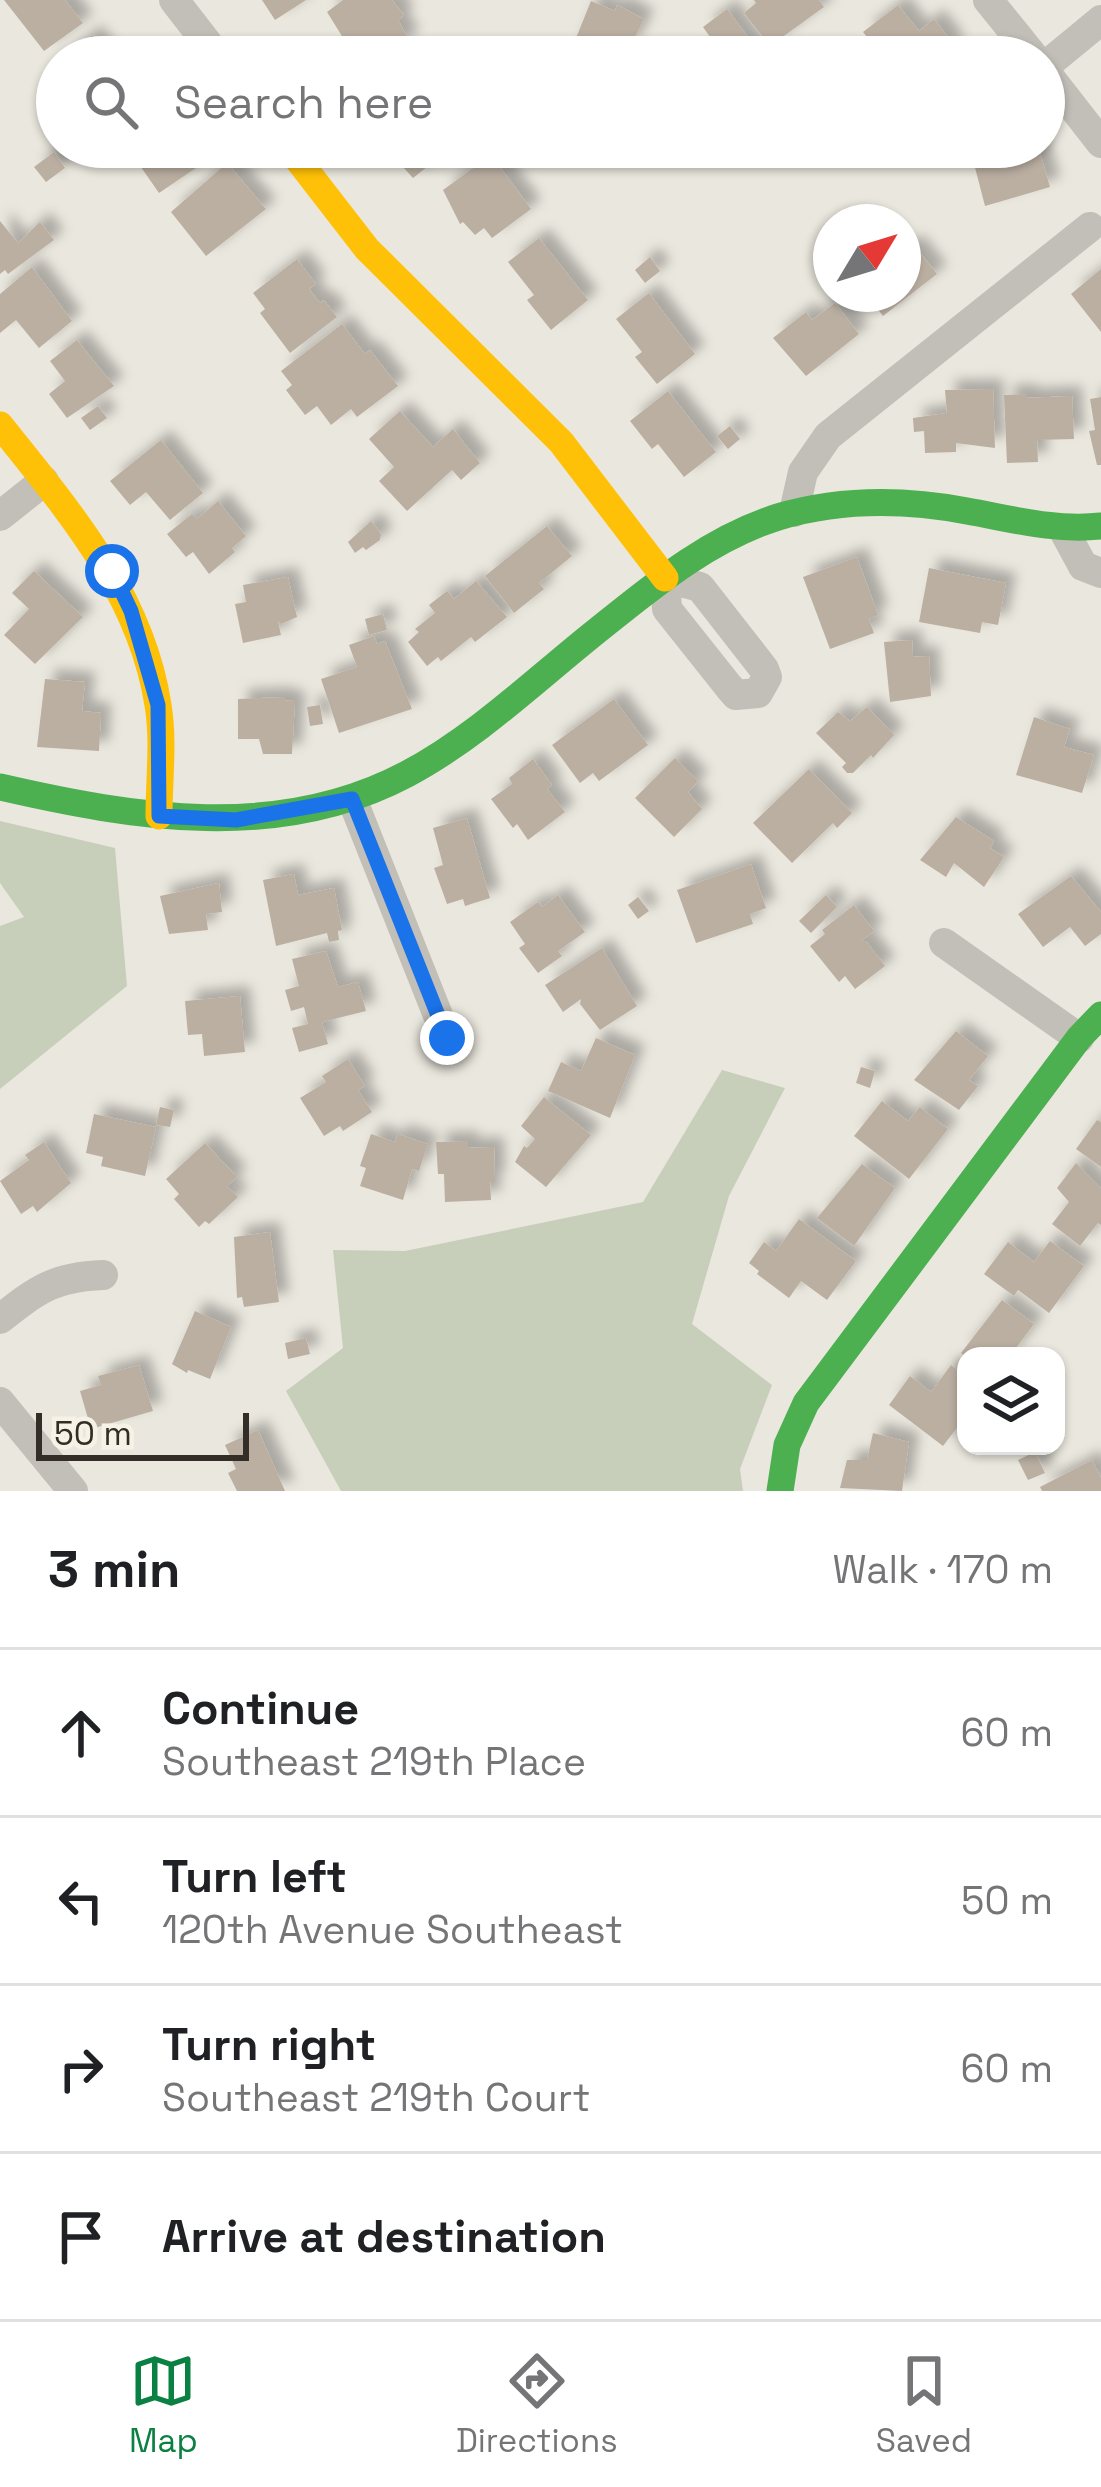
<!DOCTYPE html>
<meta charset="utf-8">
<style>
:root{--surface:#fff;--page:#f6f6f6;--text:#202124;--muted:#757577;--line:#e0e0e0;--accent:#0b8043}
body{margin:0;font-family:"Space Grotesk",sans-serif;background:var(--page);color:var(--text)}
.controls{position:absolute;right:36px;bottom:36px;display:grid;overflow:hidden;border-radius:24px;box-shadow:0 3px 9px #0004}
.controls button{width:108px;height:108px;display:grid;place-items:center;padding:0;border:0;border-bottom:3px solid var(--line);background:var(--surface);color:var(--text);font:60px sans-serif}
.compass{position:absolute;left:813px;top:204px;width:108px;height:108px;border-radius:50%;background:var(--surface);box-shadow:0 3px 9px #0004;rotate:52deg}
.scale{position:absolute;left:36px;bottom:30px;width:213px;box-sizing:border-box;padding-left:12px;border:6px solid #322d27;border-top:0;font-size:33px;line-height:42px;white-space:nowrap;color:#322d27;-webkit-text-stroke:9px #f6f2e6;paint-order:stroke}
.stop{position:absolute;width:36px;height:36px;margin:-27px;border:9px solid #1a73e8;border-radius:50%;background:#fff}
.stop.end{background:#1a73e8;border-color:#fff;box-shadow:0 3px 12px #0008}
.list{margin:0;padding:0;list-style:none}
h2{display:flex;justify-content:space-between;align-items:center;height:156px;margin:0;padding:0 48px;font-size:51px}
h2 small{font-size:39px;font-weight:400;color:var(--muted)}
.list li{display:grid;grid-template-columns:78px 1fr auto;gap:36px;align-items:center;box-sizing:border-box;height:168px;padding:0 48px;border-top:3px solid var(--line)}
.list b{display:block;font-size:45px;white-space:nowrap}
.list p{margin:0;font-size:39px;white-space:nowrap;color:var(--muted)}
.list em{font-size:39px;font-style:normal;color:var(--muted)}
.icon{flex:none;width:66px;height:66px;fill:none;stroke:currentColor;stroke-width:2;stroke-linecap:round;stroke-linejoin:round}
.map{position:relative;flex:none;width:1101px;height:1491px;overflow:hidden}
.search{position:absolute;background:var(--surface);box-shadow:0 3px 9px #0004;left:36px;right:36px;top:36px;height:132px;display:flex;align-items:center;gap:30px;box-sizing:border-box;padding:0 42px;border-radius:66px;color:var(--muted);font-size:45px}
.sheet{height:828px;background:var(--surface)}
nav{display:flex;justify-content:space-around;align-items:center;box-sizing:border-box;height:168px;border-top:3px solid var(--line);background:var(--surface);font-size:33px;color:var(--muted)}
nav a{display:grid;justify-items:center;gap:6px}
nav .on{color:var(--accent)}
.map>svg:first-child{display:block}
</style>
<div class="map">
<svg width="1101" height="1491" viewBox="0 0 1101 1491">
<defs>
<filter id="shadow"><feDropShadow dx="10" dy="-10" stdDeviation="6" flood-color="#0004"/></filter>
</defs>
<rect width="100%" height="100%" fill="#eae7de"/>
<!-- green -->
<g fill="#c7cfba">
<path d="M0,821L115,848L127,986L0,1089V926L24,917L0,883Z"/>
<path d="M722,1070L785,1088L729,1196L692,1324L772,1385L740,1469L743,1491H341L286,1391L343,1348L333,1250L405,1251L643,1202Z"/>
</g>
<!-- building -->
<g fill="#bbafa2" filter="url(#shadow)">
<path d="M4,0H65L83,23L44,51Z"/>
<path d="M262,0H306L275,20Z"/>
<path d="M343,0H392L404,15L398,20L409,40L386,57H339L350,49L327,12Z"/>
<path d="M754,0H819L824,7L770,46L744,13L756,3Z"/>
<path d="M591,1L615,11L617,5L644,19L630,47L624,45L618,57H589L572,48Z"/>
<path d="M898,5L919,31L934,19L955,46L941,57H872L865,47L871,42L863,32Z"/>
<path d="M727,9L763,57H695L715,44L703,27Z"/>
<path d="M92,35L109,57H64Z"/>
<path d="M127,147H217L221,151L159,193Z"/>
<path d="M371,147H434L441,156L413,178L393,156L397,153L393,148L380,159Z"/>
<path d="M617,147H683V159L617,157Z"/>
<path d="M997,148L1001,161L1039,149L1050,187L985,206L972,156Z"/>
<path d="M54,152L65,168L46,182L34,167Z"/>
<path d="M491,155L531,209L492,238L484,228L475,235L463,222L460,224L443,190Z"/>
<path d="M227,163L266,209L206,256L171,212Z"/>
<path d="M0,221L18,243L40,222L54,240L8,274L5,270L0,274Z"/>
<path d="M539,238L588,300L551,330L527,300L534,295L508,262Z"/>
<path d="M913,244L937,274L883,316L866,294H903V252Z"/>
<path d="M650,257L660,271L645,283L635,270Z"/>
<path d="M297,259L316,284L309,289L320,303L324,300L337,317L290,353L260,313L265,309L253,293Z"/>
<path d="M32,267L72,321L39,348L16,320L0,333V294Z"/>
<path d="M1101,269V332L1071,294Z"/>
<path d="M649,293L695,354L657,384L635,357L642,352L616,319Z"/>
<path d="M835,303L859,334L806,376L773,338L806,312L812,320Z"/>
<path d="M342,324L365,354L370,350L398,386L357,417L351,409L331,425L317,406L305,415L286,390L292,385L281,371Z"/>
<path d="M77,340L114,386L67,418L49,394L65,381L50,361Z"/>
<path d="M993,389L995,448L956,443V452L925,453L924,431L914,432L913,418L947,413L945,390Z"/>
<path d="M668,391L716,452L684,477L658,444L652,449L630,421Z"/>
<path d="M1027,394V398L1072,396L1074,439L1037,440L1038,462L1007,463L1004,395Z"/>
<path d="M1101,397V465H1097L1089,431L1095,430L1090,399Z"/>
<path d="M98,406L107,418L90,430L81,418Z"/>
<path d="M400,411L433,447L453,429L480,463L461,480L452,470L407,511L379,481L394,467L369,439Z"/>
<path d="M730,426L740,439L728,449L717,436Z"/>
<path d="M161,440L203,493L170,520L146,492L130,505L110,481Z"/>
<path d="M218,501L246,536L232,548L235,552L209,574L193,552L186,557L167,534L192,514L197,519Z"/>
<path d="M371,521L381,534L380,540L366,550L363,547L355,553L348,542Z"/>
<path d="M547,526L572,556L539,583L544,589L514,613L485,576Z"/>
<path d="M857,557L878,615L869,619L874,633L830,649L803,577Z"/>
<path d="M929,568L1006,583L998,625L982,622L980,633L919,622Z"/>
<path d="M34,571L83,617L35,664L4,635L29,609L12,593Z"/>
<path d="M288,577L297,617L281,624L278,621L281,635L243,643L235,604L246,602L243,585Z"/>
<path d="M476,581L507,617L475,642L471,637L441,661L438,657L427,666L408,642L419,632L415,629L435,613L429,605L447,591L454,599Z"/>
<path d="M383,614L387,630L369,635L365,619Z"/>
<path d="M374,636L377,644L385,641L412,709L339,733L321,679L357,667L349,645Z"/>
<path d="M912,640L913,657L929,656L931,696L890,702L884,642Z"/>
<path d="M45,679L85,682L82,711L101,713L99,751L37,747Z"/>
<path d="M285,697V701L295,700L292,754H263L259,739H238V699Z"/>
<path d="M614,699L648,745L599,781L593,773L580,783L552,745Z"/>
<path d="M320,705L323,724L310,726L307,707Z"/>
<path d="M867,707L894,735L873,758L871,755L853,773H847L842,767L846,763L816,733L838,712L850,721Z"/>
<path d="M1034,717L1070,729L1064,747L1094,755L1082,793L1016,775Z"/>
<path d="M675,758L698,781L688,792L702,809L674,837L635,798Z"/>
<path d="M533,759L552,785L547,789L565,812L528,840L517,824L513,828L491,799L512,784L509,778Z"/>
<path d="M809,769L852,813L837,828L833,823L792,863L753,823Z"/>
<path d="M956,817L994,841L990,848L1004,857L984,887L954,863L946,877L920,860Z"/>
<path d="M467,818L490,898L465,906L463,899L447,904L434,868L443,865L433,828Z"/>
<path d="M751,864L766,908L750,914L753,924L696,943L677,890Z"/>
<path d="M294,874L298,895L334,888L342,930L338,931L339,940L329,942L327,933L276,946L263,880Z"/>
<path d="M1071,876L1101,912V934L1085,946L1070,927L1043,947L1018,914Z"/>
<path d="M219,883L222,912L206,914L208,930L169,934L160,896Z"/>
<path d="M558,895L585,932L558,951L562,956L538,973L519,948L525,944L510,922L538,902L542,907Z"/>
<path d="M826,895L837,907L811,933L799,921Z"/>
<path d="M638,897L649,911L638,919L628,905Z"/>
<path d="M854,905L874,931L861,941H866L885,966L855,989L845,976L839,982L810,946L825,934L822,930Z"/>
<path d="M602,948L637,1006L600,1030L580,1004L581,999L563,1012L545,985Z"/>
<path d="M326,951L338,987L358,982L366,1011L322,1022L328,1044L299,1052L292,1028L308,1024L304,1007L291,1011L285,990L299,986L292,959Z"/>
<path d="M240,996L245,1052L204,1056L202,1034L188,1035L185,1001Z"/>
<path d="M956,1031L988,1056L969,1080L978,1086L959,1110L914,1080Z"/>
<path d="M596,1038L635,1055L610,1118L548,1091L561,1062L581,1071Z"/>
<path d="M348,1059L365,1086L358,1090L372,1112L343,1131L340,1126L324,1136L300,1098L326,1082L322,1076Z"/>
<path d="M861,1067L875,1071L870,1088L856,1083Z"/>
<path d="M544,1097L591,1135L546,1187L515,1162L524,1146L527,1148L535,1139L521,1126Z"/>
<path d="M882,1101L908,1121L920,1107L948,1129L909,1179L854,1136Z"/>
<path d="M160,1107L174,1110L170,1127L156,1125Z"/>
<path d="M94,1114L156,1127L145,1176L101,1166L103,1157L86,1153Z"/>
<path d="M1097,1120L1101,1122V1167L1076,1149Z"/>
<path d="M371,1134L395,1142L398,1134L428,1144L419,1171L412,1169L403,1200L360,1186L366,1168L360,1166Z"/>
<path d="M468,1141V1148L494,1147L495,1181H490L491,1200L445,1202L444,1174H438L436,1142Z"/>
<path d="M44,1142L71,1183L37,1212L33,1206L21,1214L0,1181L29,1160L25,1155Z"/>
<path d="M205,1143L237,1177L227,1186L238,1197L209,1224L205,1221L199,1227L174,1199L179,1194L166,1179Z"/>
<path d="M1076,1163L1101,1188V1225L1098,1223L1080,1246L1052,1224L1069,1202L1057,1188Z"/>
<path d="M862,1164L895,1188L854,1246L817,1218Z"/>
<path d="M799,1219L856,1261L827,1300L801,1281L789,1298L757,1274L759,1271L749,1263L764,1242L776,1251Z"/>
<path d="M270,1232L279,1302L244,1307L242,1297L237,1298L234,1237Z"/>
<path d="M1050,1241L1084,1266L1049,1313L1018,1290L1014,1296L984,1274L1008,1242L1034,1262Z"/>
<path d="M1002,1300L1034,1324L1010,1356H964L961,1353Z"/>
<path d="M195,1311L231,1327L210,1379L188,1370L187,1373L172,1364Z"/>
<path d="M306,1338L310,1354L288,1359L285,1343Z"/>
<path d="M139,1365L153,1411L91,1429L80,1391L101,1385L98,1376Z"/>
<path d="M951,1365L966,1377V1416L943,1446L889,1405L910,1376L931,1392Z"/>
<path d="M258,1430L285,1491H237L228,1473L236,1469L225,1445Z"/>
<path d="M873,1433L909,1442L902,1491L840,1488L847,1460H867Z"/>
<path d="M1035,1452L1045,1473L1028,1480L1018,1460Z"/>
<path d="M1092,1460L1101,1478V1491H1042L1040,1487Z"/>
</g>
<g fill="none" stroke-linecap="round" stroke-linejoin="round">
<!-- street -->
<g stroke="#c2bfb8" stroke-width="30">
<path d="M174,0L218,57"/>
<path d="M988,0L1034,57"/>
<path d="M1044,67L1101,20"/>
<path d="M1044,70L1101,143"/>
<path d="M794,512L803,472L828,436L1090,227"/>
<path d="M0,516L44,481"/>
<path d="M1063,529L1083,566L1101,573"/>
<path d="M665,578L700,587L764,669L767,677L758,693L736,695L729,687L667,609Z"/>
<path d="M352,799L447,1038"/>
<path d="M944,943L1079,1038"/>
<path d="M0,1319C38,1289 54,1277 103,1275"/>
<path d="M0,1402L73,1491"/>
</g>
<!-- fast -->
<g stroke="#4caf50" stroke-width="27">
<path d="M0,787C135,818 279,842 407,774C473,739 530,685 588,638C647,591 705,540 778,517C839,499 904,499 967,511C1012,519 1054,531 1101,526"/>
<path d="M780,1491L787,1445L806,1403L1079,1038L1101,1015"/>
</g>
<!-- slow -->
<g stroke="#ffc107" stroke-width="27">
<path d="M288,147L367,249L561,442L665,578"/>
<path d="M0,425C68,510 141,594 158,705C164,741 159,779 159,816"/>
</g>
</g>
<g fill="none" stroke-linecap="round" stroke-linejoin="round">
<!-- route -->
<path stroke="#1a73e8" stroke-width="15" d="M112,571L131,611L158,705L159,816L236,820L352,799L447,1038"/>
</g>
</svg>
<div class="controls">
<button><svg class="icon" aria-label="layers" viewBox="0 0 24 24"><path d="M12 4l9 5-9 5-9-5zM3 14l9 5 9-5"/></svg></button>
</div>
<svg class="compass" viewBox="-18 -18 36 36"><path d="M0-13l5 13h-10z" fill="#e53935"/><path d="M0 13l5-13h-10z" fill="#757577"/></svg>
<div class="scale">50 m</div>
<div class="stop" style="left:112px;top:571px"></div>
<div class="stop end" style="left:447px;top:1038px"></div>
<div class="search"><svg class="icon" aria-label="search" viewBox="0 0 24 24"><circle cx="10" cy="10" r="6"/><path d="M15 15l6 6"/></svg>Search here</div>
</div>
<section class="sheet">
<h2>3 min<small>Walk · 170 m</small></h2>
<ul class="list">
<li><svg class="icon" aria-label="ahead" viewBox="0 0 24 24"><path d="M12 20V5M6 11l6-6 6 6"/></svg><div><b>Continue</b><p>Southeast 219th Place</p></div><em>60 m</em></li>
<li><svg class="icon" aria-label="left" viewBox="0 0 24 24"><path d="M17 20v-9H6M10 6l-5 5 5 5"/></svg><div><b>Turn left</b><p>120th Avenue Southeast</p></div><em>50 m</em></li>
<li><svg class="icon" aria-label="right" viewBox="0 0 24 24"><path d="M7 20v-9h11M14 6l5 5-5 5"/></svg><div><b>Turn right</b><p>Southeast 219th Court</p></div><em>60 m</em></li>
<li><svg class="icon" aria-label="arrive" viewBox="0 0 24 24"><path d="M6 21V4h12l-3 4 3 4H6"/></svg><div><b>Arrive at destination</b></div></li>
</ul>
</section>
<nav>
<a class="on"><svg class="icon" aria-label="map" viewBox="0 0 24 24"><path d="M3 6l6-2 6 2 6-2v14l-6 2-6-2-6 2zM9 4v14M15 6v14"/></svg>Map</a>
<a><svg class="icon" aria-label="directions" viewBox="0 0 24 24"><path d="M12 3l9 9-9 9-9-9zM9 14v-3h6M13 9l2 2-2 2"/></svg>Directions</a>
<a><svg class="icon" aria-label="saved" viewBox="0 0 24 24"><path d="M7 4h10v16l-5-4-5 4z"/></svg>Saved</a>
</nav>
